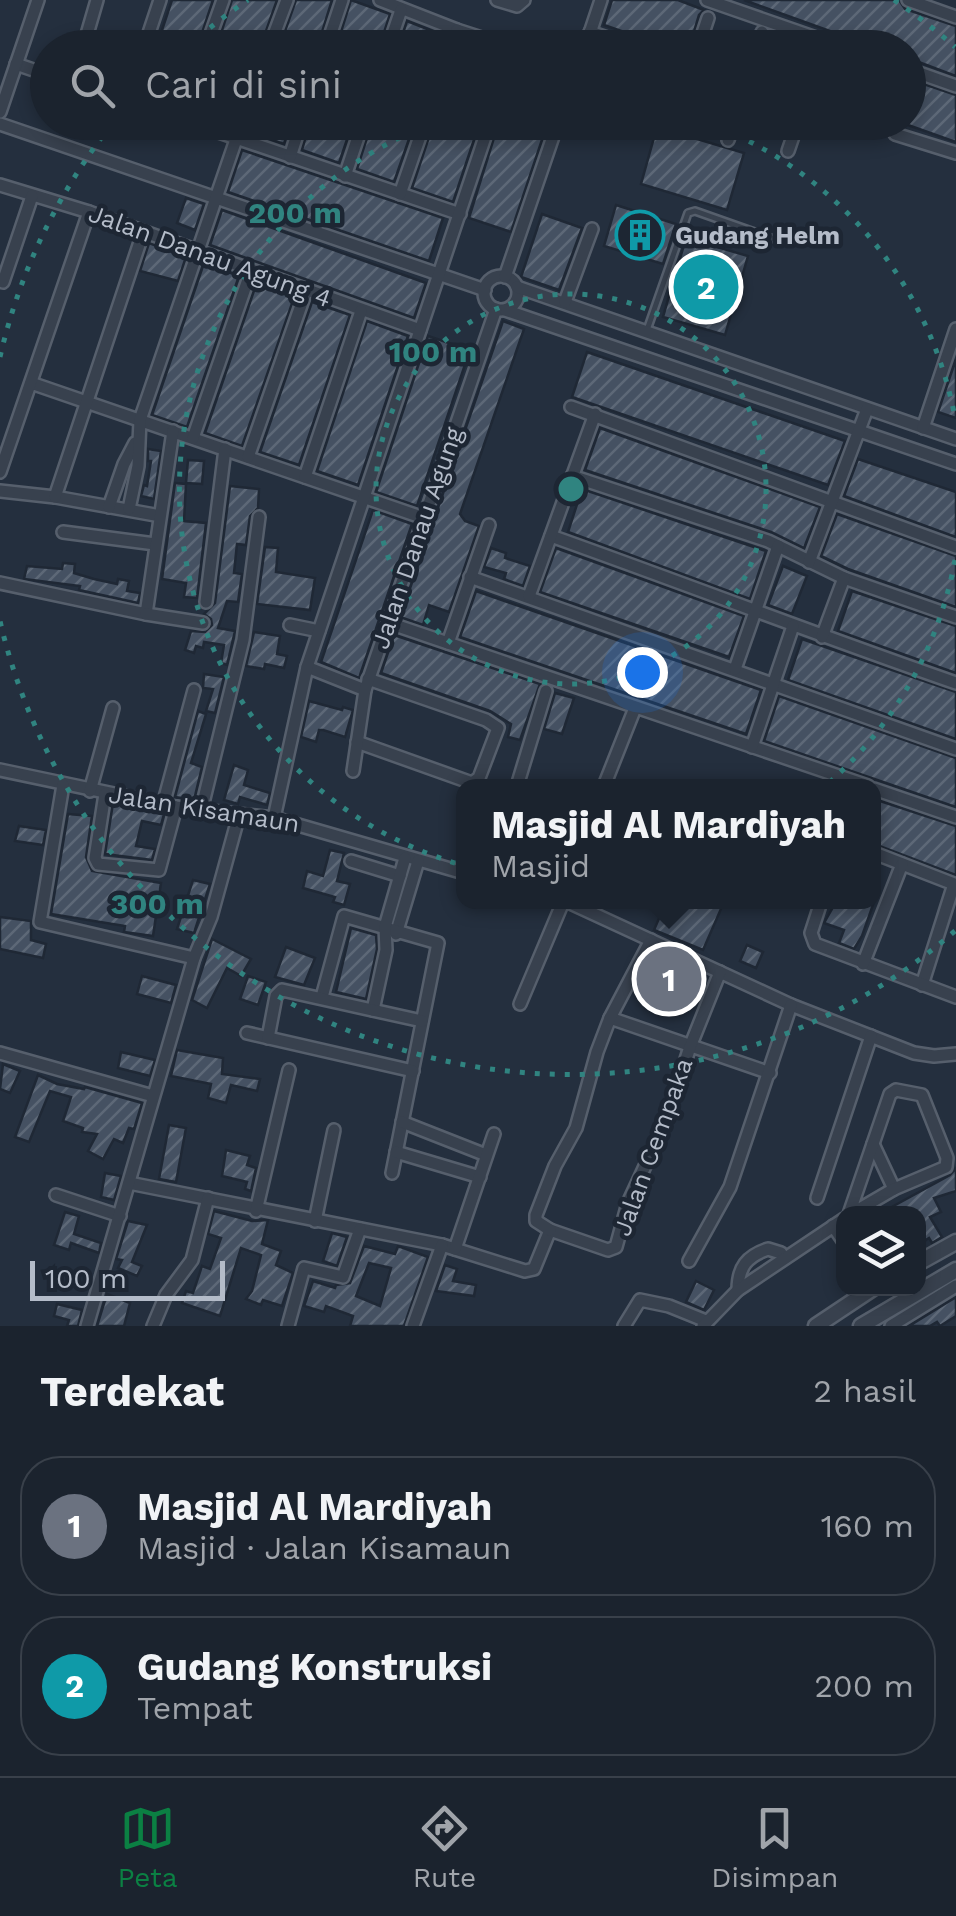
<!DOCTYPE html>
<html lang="id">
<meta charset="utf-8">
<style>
:root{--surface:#1b232e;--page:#242b36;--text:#f1f3f6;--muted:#a0a4aa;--line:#39404a;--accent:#0b8043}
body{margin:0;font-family:"Work Sans",sans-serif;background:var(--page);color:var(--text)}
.controls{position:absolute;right:30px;bottom:30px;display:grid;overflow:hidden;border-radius:20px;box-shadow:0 5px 15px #0003}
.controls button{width:90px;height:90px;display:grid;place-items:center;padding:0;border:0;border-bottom:2px solid var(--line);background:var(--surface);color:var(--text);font:50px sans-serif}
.scale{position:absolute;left:30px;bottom:25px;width:195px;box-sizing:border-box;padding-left:10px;border:5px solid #b4bcc9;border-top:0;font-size:28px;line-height:35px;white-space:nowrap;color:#b4bcc9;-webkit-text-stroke:8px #1d2633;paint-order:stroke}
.you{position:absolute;left:642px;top:672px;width:35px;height:35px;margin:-25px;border:8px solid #fff;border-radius:50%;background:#1a73e8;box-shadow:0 0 0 15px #1a73e833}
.badge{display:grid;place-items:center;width:65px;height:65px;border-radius:50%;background:var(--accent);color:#fff;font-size:32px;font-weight:700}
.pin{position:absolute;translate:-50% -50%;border:5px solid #fff;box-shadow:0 2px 10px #0006}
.popup{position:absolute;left:456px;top:779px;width:425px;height:130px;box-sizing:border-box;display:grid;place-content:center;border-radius:20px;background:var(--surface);filter:drop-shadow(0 2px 8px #0005);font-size:32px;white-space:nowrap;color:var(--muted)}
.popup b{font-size:38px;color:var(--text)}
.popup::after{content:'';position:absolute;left:50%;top:100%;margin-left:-20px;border:20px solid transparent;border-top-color:var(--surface)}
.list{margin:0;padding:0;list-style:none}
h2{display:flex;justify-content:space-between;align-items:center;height:130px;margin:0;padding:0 40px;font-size:42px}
h2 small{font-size:32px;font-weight:400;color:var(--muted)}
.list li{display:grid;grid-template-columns:65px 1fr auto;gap:30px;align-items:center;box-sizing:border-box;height:140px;margin:0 20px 20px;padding:0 20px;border:2px solid var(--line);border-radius:40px}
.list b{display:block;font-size:38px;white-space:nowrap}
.list p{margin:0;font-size:32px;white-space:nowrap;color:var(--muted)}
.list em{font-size:32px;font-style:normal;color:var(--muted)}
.icon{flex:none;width:55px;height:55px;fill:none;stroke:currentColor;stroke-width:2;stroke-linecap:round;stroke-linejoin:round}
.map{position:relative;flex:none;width:956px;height:1326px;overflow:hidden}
.search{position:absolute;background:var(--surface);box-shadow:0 5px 15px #0003;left:30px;right:30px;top:30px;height:110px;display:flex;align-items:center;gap:25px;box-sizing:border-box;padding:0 35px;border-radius:55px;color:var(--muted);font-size:38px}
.sheet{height:450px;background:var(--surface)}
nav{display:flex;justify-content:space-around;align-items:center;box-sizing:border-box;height:140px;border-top:2px solid var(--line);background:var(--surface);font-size:28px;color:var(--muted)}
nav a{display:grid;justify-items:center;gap:5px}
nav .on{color:var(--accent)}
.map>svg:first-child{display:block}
</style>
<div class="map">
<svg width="956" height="1326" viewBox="0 0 956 1326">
<defs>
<pattern id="building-hatch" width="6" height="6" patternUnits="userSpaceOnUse" patternTransform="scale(2.5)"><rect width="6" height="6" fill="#455162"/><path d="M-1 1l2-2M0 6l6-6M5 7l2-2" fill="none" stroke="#5d6877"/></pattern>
</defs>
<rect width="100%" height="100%" fill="#242f3e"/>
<!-- building -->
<g fill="url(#building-hatch)" stroke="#1f2835" stroke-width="2.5" fill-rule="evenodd">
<path d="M172,0H213L197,48H156Z"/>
<path d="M232,0H277L260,48H216Z"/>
<path d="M296,0H332L317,48H279Z"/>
<path d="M351,0L390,14L379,48H336Z"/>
<path d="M612,0H678L704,10L699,15L689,48H670L604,25Z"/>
<path d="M744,0H899L905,9L956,26V76L908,58V48H877Z"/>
<path d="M407,21L445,36L442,48H398Z"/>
<path d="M912,80L956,95V142L908,125V90Z"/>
<path d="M251,122H291L284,144L248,132Z"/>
<path d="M310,122H353L339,163L302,150Z"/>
<path d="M372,122H415L394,182L357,169Z"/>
<path d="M434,122H480L453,202L412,188Z"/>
<path d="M499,122H548L511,232L469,218Z"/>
<path d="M657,127L744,153L727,210L641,184Z"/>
<path d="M242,150L443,218L429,261L228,192Z"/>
<path d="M186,198L204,204L195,230L177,223Z"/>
<path d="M616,205L676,224L663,264L604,246Z"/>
<path d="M222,210L426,283L414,318L210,245Z"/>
<path d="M542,214L582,228L559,290L521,277Z"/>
<path d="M686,238L748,256L725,335L663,317Z"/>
<path d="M149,243L186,257L178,281L140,271Z"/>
<path d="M204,263L239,276L187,427L152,415Z"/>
<path d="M257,282L295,295L242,446L205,433Z"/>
<path d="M312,302L350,315L299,465L260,452Z"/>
<path d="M367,321L408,336L358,485L317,471Z"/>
<path d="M503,321L524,329L460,514L465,521L479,526L449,612L429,605L423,625L400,617Z"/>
<path d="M428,336L470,350L417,506L376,492Z"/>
<path d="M587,352L845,441L828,485L572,397Z"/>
<path d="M956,359V418L938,412Z"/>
<path d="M600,428L820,507L804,548L771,532L585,470Z"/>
<path d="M148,449L161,451L154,499L141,496L144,485L147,486L151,461H148Z"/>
<path d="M858,459L956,492V537L844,496Z"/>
<path d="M188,460L204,461L202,484L186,483Z"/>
<path d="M175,483L186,484L184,521L206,523L197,598L184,597L186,583L162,579Z"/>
<path d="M230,486L259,489L258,508L250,516L246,545L237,544L234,573L242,574L238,602L227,601L218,628L235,631L227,665L221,663L224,645L204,642L203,648L196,646L194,653L185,650L191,631L205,632L212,625L211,619L204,614L215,603Z"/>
<path d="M582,489L766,551L750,599L568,532Z"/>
<path d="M373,510L412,524L359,678L321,662Z"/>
<path d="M837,514L956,556V607L848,569L821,556Z"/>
<path d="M265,547L278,548L276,572L315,578L310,610L257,604Z"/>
<path d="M491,548L506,553L505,558L530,566L523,586L504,579L506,573L484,567Z"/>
<path d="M556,548L744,616L729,657L540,592Z"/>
<path d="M63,563L75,564L74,573L94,579L117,584L118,579L129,581L127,591L140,593L138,603L79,590L80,586L24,579L27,566L62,569Z"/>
<path d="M783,566L807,576L792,614L768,605Z"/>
<path d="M476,591L761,690L746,734L460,637Z"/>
<path d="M852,591L956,626V673L838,631Z"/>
<path d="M254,632L280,636L277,654L287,656L284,668L265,664L264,669L246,666Z"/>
<path d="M394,635L540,684L520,740L508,737L511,724L490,711L381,673Z"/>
<path d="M802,639L956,692V739L788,680Z"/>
<path d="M204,674L224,677L215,713L206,711L213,689L203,688Z"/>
<path d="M555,693L574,698L562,734L544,729Z"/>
<path d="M779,696L956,758V807L764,741Z"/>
<path d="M309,701L342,710L343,707L353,710L345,737L323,730H319L316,742L301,737Z"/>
<path d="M198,711L206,714L191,763L202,767L194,800L175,797Z"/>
<path d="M234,765L248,770L244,785L270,793L267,805L240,797L238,804L224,800Z"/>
<path d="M874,799L956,826V875L874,844Z"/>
<path d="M113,803L164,814L161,825L142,821L136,846L155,849L152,860L105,854Z"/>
<path d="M68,814L92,816L86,857L92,871L161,883L153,936L124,932L125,926L51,914Z"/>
<path d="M19,826L46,830L43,845L15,841Z"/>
<path d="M330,850L344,853L337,881L350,884L344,905L333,902L335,897L303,888L307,871L323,876Z"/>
<path d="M193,880L210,884L194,933L177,929Z"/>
<path d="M666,902H724L703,950L654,930Z"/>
<path d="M836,902H874L862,936L854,949L839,943L844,930L824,923Z"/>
<path d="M0,917L31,921V940L46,944L43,958L0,949Z"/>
<path d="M351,928L376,935L377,949L366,999L336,992Z"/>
<path d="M212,939L251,959L241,976L227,968L207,1008L192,1000Z"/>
<path d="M747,945L763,952L756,968L740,961Z"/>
<path d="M286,947L315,958L304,985L275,977Z"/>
<path d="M661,955L697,974L675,1007L641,984Z"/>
<path d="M142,976L176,985L171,1003L137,994Z"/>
<path d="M248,976L266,982L258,1005L240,999Z"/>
<path d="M177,1050L223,1058L222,1074L260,1079L257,1091L231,1085L226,1103L208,1098L211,1084L171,1076Z"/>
<path d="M121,1052L155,1060L150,1076L118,1068Z"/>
<path d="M3,1064L20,1071L10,1093L0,1089Z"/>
<path d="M38,1075L57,1084L84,1089L85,1087L142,1103L134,1129L129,1128L123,1143L114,1139L103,1159L88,1151L97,1134L82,1132L83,1128L63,1121L71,1097L50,1091L29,1142L15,1137Z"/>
<path d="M169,1125L186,1128L176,1182L159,1179Z"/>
<path d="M226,1150L250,1156L247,1165L256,1168L251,1191L245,1189L247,1182L222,1176Z"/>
<path d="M956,1168V1191L934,1198L941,1212L930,1217L942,1237L932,1243L929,1238L918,1245V1214H879L950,1175Z"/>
<path d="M105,1173L121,1176L114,1200L101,1197Z"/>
<path d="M214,1211L252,1221L268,1220L262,1244L281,1251L276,1265L293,1273L282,1306L263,1300L261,1305L246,1299L252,1291L261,1255L241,1248L220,1316L182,1303L186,1291L193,1293L202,1266L210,1269L221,1238L208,1234Z"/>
<path d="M65,1212L79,1216L74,1234L101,1243L99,1253L71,1243L69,1250L54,1245Z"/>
<path d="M128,1221L147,1225L132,1262L142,1266L137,1276L118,1268L122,1260L116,1259Z"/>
<path d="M332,1233L347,1237L337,1266L323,1261Z"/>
<path d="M364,1246L395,1254L398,1246L428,1257L404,1326H350L353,1316L326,1306L324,1312L304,1306L313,1281L335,1288L336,1285L350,1283ZM369,1263L391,1268L380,1306L356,1296Z"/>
<path d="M445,1265L457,1269L453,1281L476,1285L474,1296L436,1291Z"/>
<path d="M696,1281L714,1290L704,1310L686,1302Z"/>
<path d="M107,1294L130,1303L124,1326H97Z"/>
<path d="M956,1297V1316L940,1326L937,1322L930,1326H909Z"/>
<path d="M57,1304L82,1310L78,1326H67L69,1320L54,1316Z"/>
</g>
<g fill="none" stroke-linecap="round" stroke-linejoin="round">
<!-- service casing -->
<g stroke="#565f6c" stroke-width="10">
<path id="service" d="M647,330L688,213L695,211L777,240"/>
</g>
<!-- minor casing -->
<g stroke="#565f6c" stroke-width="16">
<g id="minor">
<path d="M380,0L457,30L513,48"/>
<path d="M497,0L517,6L524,0"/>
<path d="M707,0L845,48"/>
<path d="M908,0L956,17"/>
<path d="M590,32L637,48"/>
<path d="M83,48L97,0"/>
<path d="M144,48L160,0"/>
<path d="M206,48L223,0"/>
<path d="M269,48L287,0"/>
<path d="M326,48L342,0"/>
<path d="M388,48L401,10"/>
<path d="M451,48L457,30"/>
<path d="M585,48L601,0"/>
<path d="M698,48L708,18"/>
<path d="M758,48L762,32"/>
<path d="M16,64L48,75"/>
<path d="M908,69L956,86"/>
<path d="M0,112L38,0"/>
<path d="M189,122L460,214"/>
<path d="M0,124L485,290"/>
<path d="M895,134L956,153"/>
<path d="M728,140L734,122"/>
<path d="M788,151L798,122"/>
<path d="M290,157L301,122"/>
<path d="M345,176L363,122"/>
<path d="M0,185L89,212L420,330"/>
<path d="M400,194L425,122"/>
<circle cx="501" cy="293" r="17"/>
<path d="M505,277L558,122"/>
<path d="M3,282L32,196"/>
<path d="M517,287L956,439"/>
<path d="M565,302L592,229"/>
<path d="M505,310L956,464"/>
<path d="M31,383L424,518"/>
<path d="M571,407L956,547"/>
<path d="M923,428L956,329"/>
<path d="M193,438L251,271"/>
<path d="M248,457L306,291"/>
<path d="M0,472L89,212"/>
<path d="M572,476L768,541L844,578L956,617"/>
<path d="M305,477L361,311"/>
<path d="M0,491L55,497L155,515"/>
<path d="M55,497L143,233"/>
<path d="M109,507L124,464L135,443"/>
<path d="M129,509L138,466L140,420L242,122"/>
<path d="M63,532L155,544"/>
<path d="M551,536C686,584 820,636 956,683"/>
<path d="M809,562L867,409"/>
<path d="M470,577L956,749"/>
<path d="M0,583L146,614L173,431"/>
<path d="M529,596L595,414"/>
<path d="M206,602L225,449"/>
<path d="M146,614L203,623"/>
<path d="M389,623L868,786"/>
<path d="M290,625L319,631"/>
<path d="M822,637L844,578"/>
<path d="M448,643L489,525"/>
<path d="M307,667L365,690"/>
<path d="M735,669L778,546"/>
<path d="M357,742L472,783L479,778L498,728L486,720L368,679"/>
<path d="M752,747L793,626"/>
<path d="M0,770L176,807L274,818L464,873"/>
<path d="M353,771L365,690L496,309"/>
<path d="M63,785L40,922L194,958"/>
<path d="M517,786L546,691"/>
<path d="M604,786L635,708"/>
<path d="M874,789L956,817"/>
<path d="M90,791L113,708"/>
<path d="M105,794L95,858L98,864L159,870L176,807"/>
<path d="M163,805L194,690"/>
<path d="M201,811L243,640L259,517"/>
<path d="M274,818L307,667L490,122"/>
<path d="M874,853L954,884L922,985"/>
<path d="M351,861L400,876"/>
<path d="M568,902L791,1005L914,1053L934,1056L956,1054"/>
<path d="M821,902L811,933L815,944L956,997"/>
<path d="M396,934L418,861"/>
<path d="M863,964L902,864"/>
<path d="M322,997L344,916L438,943L392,1173"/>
<path d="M520,1004L563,902"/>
<path d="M373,1010L386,950L385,927L405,858"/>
<path d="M610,1018L770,1073"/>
<path d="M247,1033L413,1071"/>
<path d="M268,1038L276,996L282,990L422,1021"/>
<path d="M0,1053L153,1096"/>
<path d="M402,1122L486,1155"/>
<path d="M873,1144L894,1189"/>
<path d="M396,1152L480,1177"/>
<path d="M129,1183L442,1245L525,1271L534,1269L550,1230L608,1250L616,1247L628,1203L665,1123L690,1047L720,972"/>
<path d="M56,1195L120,1216"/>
<path d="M817,1198L871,1036"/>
<path d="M256,1211L289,1070"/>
<path d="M849,1214L890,1094L896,1090L922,1095L947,1158L946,1167L894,1189L851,1214"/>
<path d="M315,1221L334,1130"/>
<path d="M833,1226L844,1242"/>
<path d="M550,1230L536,1221V1215L555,1166L576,1128L597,1052L610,1018L651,940"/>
<path d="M455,1249L494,1134"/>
<path d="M689,1261L730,1187L791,1005"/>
<path d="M738,1290C738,1267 747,1256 768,1249L781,1253L783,1258"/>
<path d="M87,1326L194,958L211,917L239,815"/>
<path d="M153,1326L166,1295L192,1260L208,1198"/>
<path d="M288,1326L304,1268L343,1277L360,1229"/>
<path d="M413,1326L442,1245"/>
<path d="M624,1326L640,1300L669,1306L706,1321"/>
<path d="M703,1326L738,1290L844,1219"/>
<path d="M891,1326L956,1286"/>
</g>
</g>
<!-- tertiary casing -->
<g stroke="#565f6c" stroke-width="19">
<g id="tertiary">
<path d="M918,1263L956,1242"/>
<path d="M816,1326L873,1288"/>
<path d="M861,1326L956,1270"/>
</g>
</g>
<!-- service -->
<use href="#service" stroke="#38414e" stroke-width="5"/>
<!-- minor -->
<use href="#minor" stroke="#38414e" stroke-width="11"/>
<!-- tertiary -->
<use href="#tertiary" stroke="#38414e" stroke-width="14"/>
</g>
<!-- distance rings -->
<g fill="none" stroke="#308480" stroke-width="5" stroke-dasharray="5 10">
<circle cx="571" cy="489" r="195"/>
<path d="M955 560A391 391 0 1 1 434 123M708 123A391 391 0 0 1 955 418"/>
<path d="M955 931A586 586 0 0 1 0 621M0 357A586 586 0 0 1 112 124M187 47A586 586 0 0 1 248 0M894 0A586 586 0 0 1 955 47"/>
</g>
<!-- icons -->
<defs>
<g id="building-ring" transform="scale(2.5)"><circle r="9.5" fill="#1d2633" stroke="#0f9aa8" stroke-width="1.5"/><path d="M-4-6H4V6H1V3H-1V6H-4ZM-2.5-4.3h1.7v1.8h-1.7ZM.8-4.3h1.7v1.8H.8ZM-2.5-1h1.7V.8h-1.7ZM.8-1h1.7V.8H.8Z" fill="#0f9aa8"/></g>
</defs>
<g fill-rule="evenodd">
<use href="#building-ring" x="640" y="235"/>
</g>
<g text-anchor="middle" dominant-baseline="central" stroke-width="9" stroke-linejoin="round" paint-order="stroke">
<!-- poi labels -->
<g font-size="25" font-weight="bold" fill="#b4bcc9" stroke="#1d2633" text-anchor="start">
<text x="675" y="235">Gudang Helm</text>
</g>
<!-- street labels -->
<g font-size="25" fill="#b4bcc9" stroke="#1d2633">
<text transform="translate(210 256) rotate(20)">Jalan Danau Agung 4</text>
<text transform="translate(417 538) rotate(-71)">Jalan Danau Agung</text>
<text transform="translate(204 809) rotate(9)">Jalan Kisamaun</text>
<text transform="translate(653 1147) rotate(-70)">Jalan Cempaka</text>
</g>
</g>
<circle cx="571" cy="489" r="15" fill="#308480" stroke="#1d2633" stroke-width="5"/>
<g font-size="30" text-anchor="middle" font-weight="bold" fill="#308480" stroke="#1d2633" stroke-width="9" stroke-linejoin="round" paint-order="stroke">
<text x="295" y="223">200 m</text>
<text x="433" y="362">100 m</text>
<text x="157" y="914">300 m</text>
</g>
</svg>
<div class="controls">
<button><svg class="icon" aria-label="layers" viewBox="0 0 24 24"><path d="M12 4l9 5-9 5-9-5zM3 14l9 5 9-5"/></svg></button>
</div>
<div class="scale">100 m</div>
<div class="you"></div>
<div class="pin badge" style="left:669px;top:979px;background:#6b7280">1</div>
<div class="popup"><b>Masjid Al Mardiyah</b>Masjid</div>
<div class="pin badge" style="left:706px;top:287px;background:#0f9aa8">2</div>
<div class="search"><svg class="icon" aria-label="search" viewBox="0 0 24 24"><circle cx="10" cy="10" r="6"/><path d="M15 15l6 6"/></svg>Cari di sini</div>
</div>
<section class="sheet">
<h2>Terdekat<small>2 hasil</small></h2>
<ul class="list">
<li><span class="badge" style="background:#6b7280">1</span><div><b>Masjid Al Mardiyah</b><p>Masjid · Jalan Kisamaun</p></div><em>160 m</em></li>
<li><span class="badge" style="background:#0f9aa8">2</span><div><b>Gudang Konstruksi</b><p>Tempat</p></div><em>200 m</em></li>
</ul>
</section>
<nav>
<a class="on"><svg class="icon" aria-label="map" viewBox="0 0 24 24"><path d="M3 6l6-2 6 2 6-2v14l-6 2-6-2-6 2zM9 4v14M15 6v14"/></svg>Peta</a>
<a><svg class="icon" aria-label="directions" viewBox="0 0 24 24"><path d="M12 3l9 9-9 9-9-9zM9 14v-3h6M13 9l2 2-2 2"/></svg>Rute</a>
<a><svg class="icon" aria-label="saved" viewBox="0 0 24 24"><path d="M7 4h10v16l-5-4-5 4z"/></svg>Disimpan</a>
</nav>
